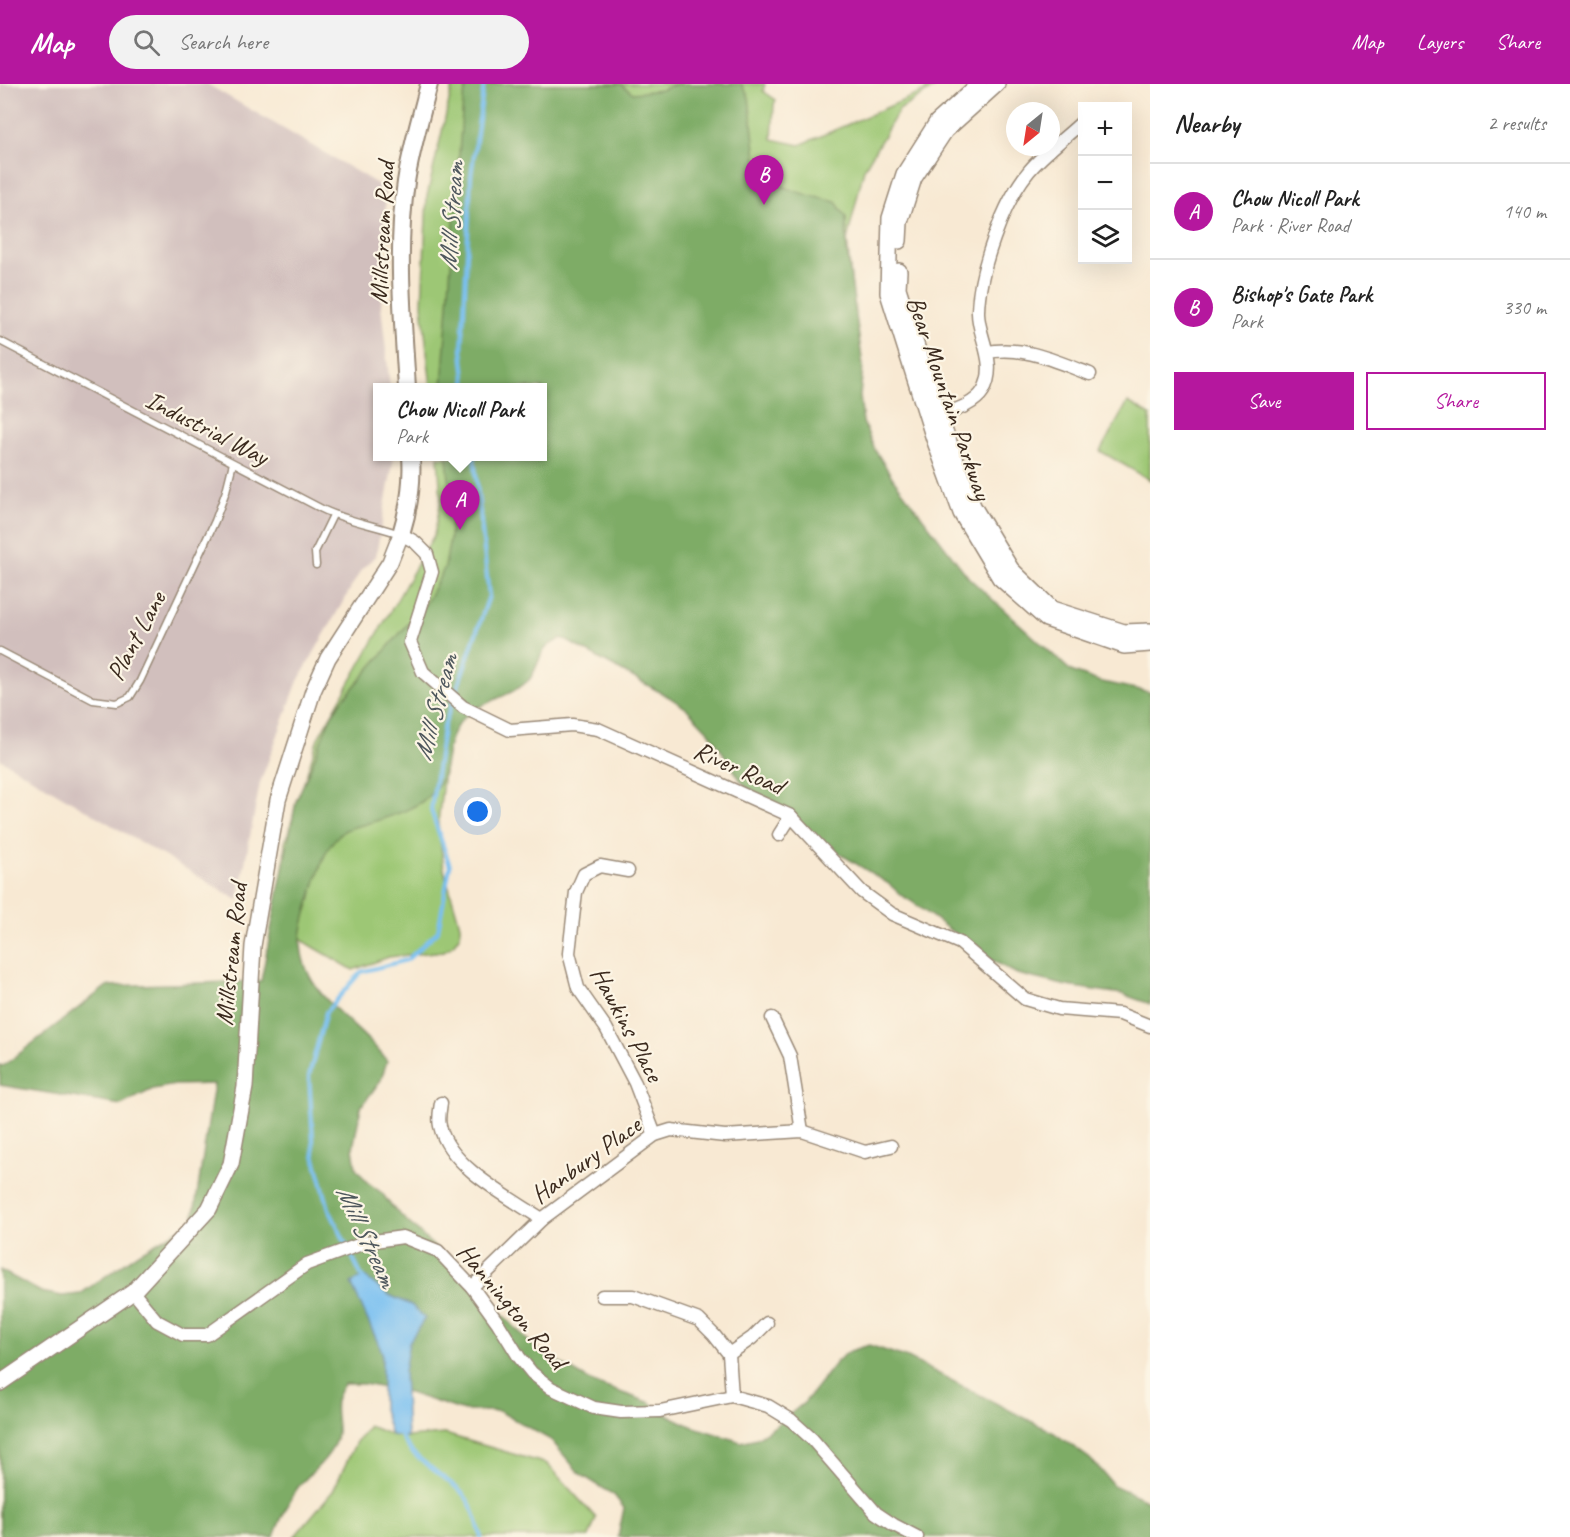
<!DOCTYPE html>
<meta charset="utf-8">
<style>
:root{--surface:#fff;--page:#f2f2f2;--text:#222;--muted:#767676;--line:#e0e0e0;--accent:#b5179e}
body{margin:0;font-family:Caveat,sans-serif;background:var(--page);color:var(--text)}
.controls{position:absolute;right:18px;top:18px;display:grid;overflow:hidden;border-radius:0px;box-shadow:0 6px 24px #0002}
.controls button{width:54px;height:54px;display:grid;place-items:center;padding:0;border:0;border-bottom:2px solid var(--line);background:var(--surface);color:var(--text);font:30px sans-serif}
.compass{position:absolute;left:1006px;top:18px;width:54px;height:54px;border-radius:50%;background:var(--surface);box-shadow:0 6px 24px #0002;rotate:210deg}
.you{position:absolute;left:478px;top:728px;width:21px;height:21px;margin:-15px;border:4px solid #fff;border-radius:50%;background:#1a73e8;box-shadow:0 0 0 9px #1a73e833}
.badge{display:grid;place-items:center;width:39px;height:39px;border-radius:50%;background:var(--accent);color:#fff;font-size:20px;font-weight:700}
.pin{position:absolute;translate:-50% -50px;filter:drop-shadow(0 2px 3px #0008)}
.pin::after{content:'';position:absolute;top:32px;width:21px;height:18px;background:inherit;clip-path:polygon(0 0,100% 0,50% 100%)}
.popup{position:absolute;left:373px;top:299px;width:174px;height:78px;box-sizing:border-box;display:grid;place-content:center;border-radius:0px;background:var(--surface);filter:drop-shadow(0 2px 4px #0005);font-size:20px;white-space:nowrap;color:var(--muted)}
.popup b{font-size:22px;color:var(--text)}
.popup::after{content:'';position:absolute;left:50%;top:100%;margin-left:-12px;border:12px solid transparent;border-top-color:var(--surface)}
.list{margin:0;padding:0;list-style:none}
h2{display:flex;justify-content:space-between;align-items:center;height:78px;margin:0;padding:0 24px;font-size:26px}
h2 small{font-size:20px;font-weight:400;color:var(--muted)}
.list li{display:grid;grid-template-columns:39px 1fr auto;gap:18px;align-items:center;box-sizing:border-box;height:96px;padding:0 24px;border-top:2px solid var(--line)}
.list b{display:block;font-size:22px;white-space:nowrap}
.list p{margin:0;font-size:20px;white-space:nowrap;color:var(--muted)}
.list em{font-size:20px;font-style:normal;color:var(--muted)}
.actions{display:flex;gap:12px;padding:18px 24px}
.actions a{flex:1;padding:14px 0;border:2px solid var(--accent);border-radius:0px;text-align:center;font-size:21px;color:var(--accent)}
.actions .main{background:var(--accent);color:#fff}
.icon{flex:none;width:33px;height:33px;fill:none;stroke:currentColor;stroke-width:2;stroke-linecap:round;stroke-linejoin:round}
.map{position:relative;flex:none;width:1150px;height:1453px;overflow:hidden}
header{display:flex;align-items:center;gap:36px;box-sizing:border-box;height:84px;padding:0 30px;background:var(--accent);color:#fff}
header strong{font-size:28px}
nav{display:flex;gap:33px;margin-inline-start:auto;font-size:21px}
.search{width:420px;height:54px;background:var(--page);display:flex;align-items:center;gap:15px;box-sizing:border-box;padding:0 21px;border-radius:33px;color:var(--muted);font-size:22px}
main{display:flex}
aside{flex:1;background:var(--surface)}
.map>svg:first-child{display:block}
</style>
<header>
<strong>Map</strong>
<div class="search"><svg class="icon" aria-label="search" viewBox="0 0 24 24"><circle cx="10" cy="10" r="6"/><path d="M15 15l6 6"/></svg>Search here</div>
<nav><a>Map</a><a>Layers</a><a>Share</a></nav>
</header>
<main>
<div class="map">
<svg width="1150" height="1453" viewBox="0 0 1150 1453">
<rect width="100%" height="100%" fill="#fcf5e5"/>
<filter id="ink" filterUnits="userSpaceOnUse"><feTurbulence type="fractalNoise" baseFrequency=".0167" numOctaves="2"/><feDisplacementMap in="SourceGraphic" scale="12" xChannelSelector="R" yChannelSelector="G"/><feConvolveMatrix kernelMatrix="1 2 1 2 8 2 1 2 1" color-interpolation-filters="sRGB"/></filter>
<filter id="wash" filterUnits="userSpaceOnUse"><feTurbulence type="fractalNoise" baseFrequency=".008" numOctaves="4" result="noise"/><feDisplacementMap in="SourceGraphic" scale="24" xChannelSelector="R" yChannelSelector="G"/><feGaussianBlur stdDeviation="1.35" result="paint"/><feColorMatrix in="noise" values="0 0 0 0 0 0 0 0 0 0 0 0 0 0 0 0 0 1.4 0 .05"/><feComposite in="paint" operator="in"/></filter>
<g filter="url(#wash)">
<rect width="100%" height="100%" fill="#f8e9d3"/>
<!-- industrial -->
<path fill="#d1bfbd" d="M0,0H207L386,105L381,222L390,303L378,304V372L394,373L376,471L361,486L298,597L260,699L238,816L0,675Z"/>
<!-- green -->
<g fill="#9dc774" stroke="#6c7849" stroke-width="1.5">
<path d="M453,0H765L763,7L776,16L774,20L772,55L800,61L925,7L928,0H940L899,26L864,85L847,156L854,226L505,303L431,304L422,221L427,112Z"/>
<path d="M1128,318L1150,331V396L1100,367Z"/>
<path d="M438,373H495L456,628L446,671L438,739L444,786L460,841V851L453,861L444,867L389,873L353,886L281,844L285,759L318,654L434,451L441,416Z"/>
<path d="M369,1342L391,1351L407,1353L445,1350L547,1380L596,1434L589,1453H294L333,1407L356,1358Z"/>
</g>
<!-- forest -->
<path fill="#7eac66" stroke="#5c6b42" stroke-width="1.5" d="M467,0H620L633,9L661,6L677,0H741L749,13L757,83C774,106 810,111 836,118L846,133L847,167L863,282L860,312L863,338L875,366L894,396L969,494L1071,587L1098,597L1150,608V920L1122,910L1067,902L1017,890L986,873L911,817L902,812L889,800L771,727L756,715L741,697L710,649L687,625L669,613L562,554C557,557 550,560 546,564C538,572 537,587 529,596C508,616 474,617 457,642C443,662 450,688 435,706C419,725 389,733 366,740C359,742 351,743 344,747C325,760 320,784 313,806C309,821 302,838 301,854C299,911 358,937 387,977L381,996L361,1023L353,1064L356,1084L367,1098L382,1109L392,1123L463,1190L536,1265L594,1299L651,1319L660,1327L691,1342L741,1358L757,1354L774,1343L805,1318L837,1277L850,1267L869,1261L908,1274L1054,1349L1089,1374L1102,1387L1113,1401L1150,1418V1453H618L624,1424L614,1411L580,1390L551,1356L499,1327H464L409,1309L364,1300H344C341,1305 337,1311 336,1317C333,1335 342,1344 333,1363C325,1379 310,1389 299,1402C290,1414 279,1438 274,1453H0V1186L41,1208L62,1212L80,1210L139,1169L193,1137L214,1000L175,1001L153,1005L121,1021L0,1001V981L3,982L107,902L261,897L296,717L311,683L330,634L340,619L426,519L445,483L450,454L452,432L447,373L542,372V304L442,303L463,16Z"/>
<!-- water -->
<path fill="#79c0f1" stroke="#5a7588" stroke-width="1.5" d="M364,1192L387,1210L411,1221L425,1234L409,1258L404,1288L407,1353L391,1351L382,1322V1268L351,1199Z"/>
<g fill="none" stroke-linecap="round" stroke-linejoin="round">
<!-- stream -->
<g stroke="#79c0f1" stroke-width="4">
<path d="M466,304L462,266L471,92L484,0"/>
<path d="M364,1197L329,1125L314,1071L309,992L326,928L361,888L407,876L438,847L450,782L431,726L443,645L489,512L474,372"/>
<path d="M400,1348C405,1372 447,1392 463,1410C473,1421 478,1439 481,1453"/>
</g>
</g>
</g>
<g filter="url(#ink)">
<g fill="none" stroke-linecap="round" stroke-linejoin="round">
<!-- service casing -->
<g stroke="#9a8a78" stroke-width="9">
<g id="service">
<path d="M0,257L322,425C347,437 374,441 400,450"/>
<path d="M316,481L315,468L333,431"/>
<path d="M0,567L93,616L117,619L130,613L140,597L215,437L226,407L233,379"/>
</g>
</g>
<!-- minor casing -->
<g stroke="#9a8a78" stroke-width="15">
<g id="minor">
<path d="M987,268C1024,261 1057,278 1090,290"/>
<path d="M931,335C948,328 973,323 983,307C999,279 977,252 978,227C979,187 1003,118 1029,87C1044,69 1065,54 1082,38"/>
<path d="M401,450L415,458L427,470L432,488L410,558L423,588L463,623L510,646L572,641L598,645L791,732L862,808L892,830L960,859L1025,915L1059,925L1120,930L1150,942"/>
<path d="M779,751L791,732"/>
<path d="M628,787L600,782L584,790L576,808L569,869L578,904L606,944L635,999L655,1051"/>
<path d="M772,934L790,972L802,1047"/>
<path d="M441,1019C440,1026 438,1035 440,1042C449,1083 509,1113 542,1135"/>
<path d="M472,1203L542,1135L655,1051L671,1046L725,1052L802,1047L865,1068L891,1062"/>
<path d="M133,1208L157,1237L183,1251H207L307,1180L367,1158L403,1153L438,1167L472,1203L498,1239L519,1273L532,1289L551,1304L594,1324L621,1328L660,1327L732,1312L768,1322L791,1336L812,1355L876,1429L894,1441L917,1453"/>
<path d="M602,1212H633L699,1236L714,1251L729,1270L732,1312"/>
<path d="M729,1270L752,1254L767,1239"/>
</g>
</g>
<!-- tertiary casing -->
<g stroke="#9a8a78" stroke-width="18">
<g id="tertiary">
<path d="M979,0L937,38L904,90L890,134L888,209L934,355L961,429L1000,494L1046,535L1124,562L1150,560"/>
<path d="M899,157L900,138L914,94L945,47L997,0"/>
<path d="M899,187L898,204L939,332L973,422L1011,485L1052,525L1124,548L1150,547"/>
<path d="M0,1299L133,1208L209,1125L231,1080L245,1003L253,862L278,716L313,607L328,574L390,478L401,450"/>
</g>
</g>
<!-- secondary casing -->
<g stroke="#9a8a78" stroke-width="20">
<g id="secondary">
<path d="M407,304C403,236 396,165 406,98C411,65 421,33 429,0"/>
<path d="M401,450C409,424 413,400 411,372"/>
</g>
</g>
<!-- service -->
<use href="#service" stroke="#fff" stroke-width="6"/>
<!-- minor -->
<use href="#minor" stroke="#fff" stroke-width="12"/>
<!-- tertiary -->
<use href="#tertiary" stroke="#fff" stroke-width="15"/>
<!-- secondary -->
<use href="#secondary" stroke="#fff" stroke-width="16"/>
</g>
</g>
<g text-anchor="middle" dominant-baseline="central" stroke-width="4.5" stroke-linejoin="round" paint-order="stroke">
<!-- street labels -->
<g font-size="26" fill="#3b2a1e" stroke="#fcf5e5">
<text transform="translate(382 149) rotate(-87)">Millstream Road</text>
<text transform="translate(949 314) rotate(71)">Bear Mountain Parkway</text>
<text transform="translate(207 344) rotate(27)">Industrial Way</text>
<text transform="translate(136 552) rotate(-62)">Plant Lane</text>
<text transform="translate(739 684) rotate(24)">River Road</text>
<text transform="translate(231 870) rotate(-84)">Millstream Road</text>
<text transform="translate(627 940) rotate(62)">Hawkins Place</text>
<text transform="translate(586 1076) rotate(-36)">Hanbury Place</text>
<text transform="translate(512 1222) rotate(50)">Hannington Road</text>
</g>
<!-- water labels -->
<g font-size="27" font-style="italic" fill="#4e575d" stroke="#fcf5e5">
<text transform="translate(451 132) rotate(-86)">Mill Stream</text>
<text transform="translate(435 623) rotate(-75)">Mill Stream</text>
<text transform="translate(367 1152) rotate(65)">Mill Stream</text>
</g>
</g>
</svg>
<div class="controls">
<button>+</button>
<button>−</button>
<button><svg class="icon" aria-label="layers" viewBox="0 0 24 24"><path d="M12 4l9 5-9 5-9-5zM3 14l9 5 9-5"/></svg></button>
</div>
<svg class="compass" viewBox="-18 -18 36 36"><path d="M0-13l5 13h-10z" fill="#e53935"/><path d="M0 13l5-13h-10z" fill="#767676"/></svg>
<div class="you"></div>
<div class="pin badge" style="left:460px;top:446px">A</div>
<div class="popup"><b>Chow Nicoll Park</b>Park</div>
<div class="pin badge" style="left:764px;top:121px">B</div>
</div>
<aside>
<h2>Nearby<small>2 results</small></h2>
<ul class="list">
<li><span class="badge">A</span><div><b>Chow Nicoll Park</b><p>Park · River Road</p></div><em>140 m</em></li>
<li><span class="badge">B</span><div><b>Bishop's Gate Park</b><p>Park</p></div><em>330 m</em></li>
</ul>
<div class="actions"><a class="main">Save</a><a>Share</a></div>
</aside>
</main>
